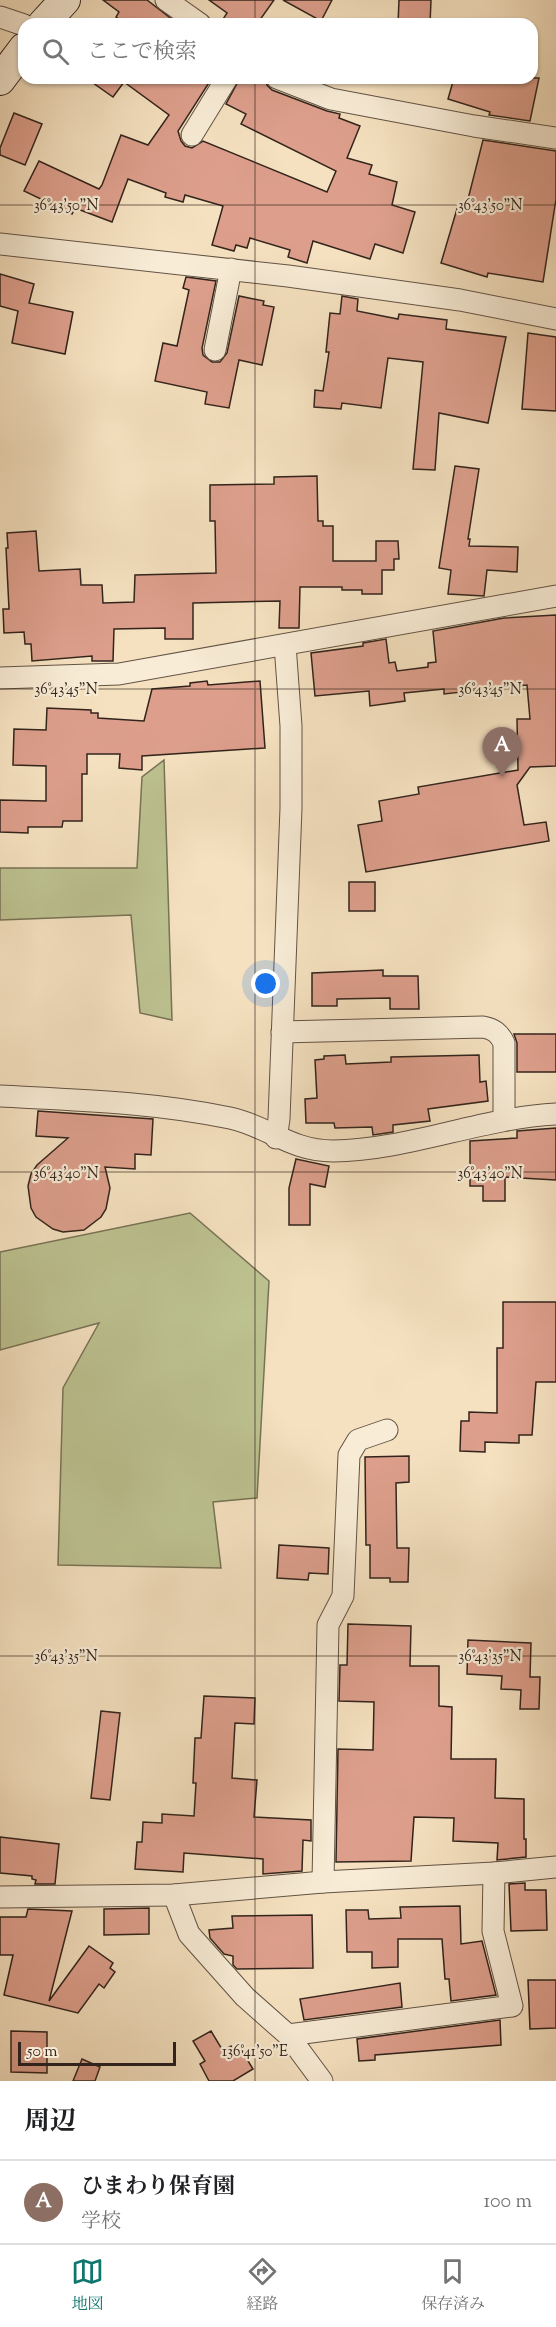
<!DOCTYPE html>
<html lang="ja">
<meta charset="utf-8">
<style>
:root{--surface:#fff;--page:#f6f6f6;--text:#202124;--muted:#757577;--line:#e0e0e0;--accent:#0f766e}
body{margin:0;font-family:"Sorts Mill Goudy","Noto Serif JP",serif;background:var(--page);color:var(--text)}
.scale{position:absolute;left:18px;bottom:15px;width:158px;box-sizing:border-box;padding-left:6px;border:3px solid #32241c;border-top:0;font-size:16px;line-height:21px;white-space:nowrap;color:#32241c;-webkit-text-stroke:4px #f8ecd6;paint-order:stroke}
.you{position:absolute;left:266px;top:984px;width:21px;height:21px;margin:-15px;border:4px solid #fff;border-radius:50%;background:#1a73e8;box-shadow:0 0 0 9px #1a73e833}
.badge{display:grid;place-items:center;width:39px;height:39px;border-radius:50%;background:var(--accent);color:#fff;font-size:20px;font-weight:700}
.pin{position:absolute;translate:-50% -50px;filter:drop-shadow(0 2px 3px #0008)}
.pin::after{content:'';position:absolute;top:32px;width:21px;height:18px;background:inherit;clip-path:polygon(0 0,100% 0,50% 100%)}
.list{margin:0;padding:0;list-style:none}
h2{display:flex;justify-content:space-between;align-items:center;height:78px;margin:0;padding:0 24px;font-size:26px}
h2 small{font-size:20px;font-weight:400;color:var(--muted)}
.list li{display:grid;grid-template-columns:39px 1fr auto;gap:18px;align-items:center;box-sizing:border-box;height:84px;padding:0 24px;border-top:2px solid var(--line)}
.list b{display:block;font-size:22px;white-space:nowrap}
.list p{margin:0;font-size:20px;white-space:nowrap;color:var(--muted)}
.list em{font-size:20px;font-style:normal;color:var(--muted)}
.icon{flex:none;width:33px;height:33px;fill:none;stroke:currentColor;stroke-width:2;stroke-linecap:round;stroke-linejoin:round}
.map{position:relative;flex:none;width:556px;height:2081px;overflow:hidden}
.search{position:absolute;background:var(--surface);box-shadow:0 2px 4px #0004;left:18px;right:18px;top:18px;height:66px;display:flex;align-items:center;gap:15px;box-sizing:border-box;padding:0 21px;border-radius:18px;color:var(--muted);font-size:22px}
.sheet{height:162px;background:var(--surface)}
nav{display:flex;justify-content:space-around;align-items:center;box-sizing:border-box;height:84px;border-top:2px solid var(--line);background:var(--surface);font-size:16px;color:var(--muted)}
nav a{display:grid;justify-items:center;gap:3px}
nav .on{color:var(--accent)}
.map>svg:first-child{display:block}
</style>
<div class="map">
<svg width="556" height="2081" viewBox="0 0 556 2081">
<rect width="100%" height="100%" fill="#f5e1c0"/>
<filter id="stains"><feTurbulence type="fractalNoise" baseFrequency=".00333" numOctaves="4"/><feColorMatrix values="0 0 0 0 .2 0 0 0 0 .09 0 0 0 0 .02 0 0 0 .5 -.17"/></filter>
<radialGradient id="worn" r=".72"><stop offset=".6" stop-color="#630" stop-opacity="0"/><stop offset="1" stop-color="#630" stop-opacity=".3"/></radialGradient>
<!-- green -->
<g fill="#bdc291" stroke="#787356" stroke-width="1.5">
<path d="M164,760L172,1020L140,1013L131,915L0,920V868H137L142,777Z"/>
<path d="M190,1213L269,1281L257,1498L213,1502L221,1568L58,1565L63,1388L99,1323L0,1350V1252Z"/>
</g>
<!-- building -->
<g fill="#dd9f8c" stroke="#32241c" stroke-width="1.5">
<path d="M103,0H147L178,24H126L116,17L119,12Z"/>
<path d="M209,0H274L257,24H220L227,13Z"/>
<path d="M283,0H332L321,21Z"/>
<path d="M399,0H431L430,24H398Z"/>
<path d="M86,78H212L178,131L181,141L185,146L192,148L203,141L327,192L336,171L241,124L246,114L226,104L240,78H265L267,85L272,90L327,111L340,114L339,118L360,126L347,158L372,165L369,174L397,182L392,205L415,212L403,253L375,244L370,259L313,241L307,263L288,257L290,250L250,238L247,248L236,245L234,251L212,245L223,206L185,195L183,202L165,197L166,193L128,179L112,222L75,208L72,214L24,191L39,161L99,189L102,185L121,135L148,145L169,115L124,82L113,97Z"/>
<path d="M454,78H539L530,121L489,115L490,112L448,99Z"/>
<path d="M14,113L42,124L25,165L0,155V148Z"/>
<path d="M483,140L556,151V199L543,282L488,273L487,277L441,263L457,209L465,211Z"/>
<path d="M0,274L34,284L29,303L73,312L65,354L12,343L18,311L0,306Z"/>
<path d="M186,277L216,281L202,348L203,355L212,362H220L227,353L239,296L264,301L263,305L274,307L262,365L239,360L229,408L205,404L207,392L155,381L163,343L177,346L189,290L183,288Z"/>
<path d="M342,296L358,299L357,311L398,319L399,314L447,320L446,329L506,337L488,423L439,413L435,470L413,469L423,362L388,358L381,408L342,403L341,409L314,407L315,390L323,391L329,352H326L330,313L340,314Z"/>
<path d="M528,333L556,337V411L522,409Z"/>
<path d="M455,466L479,469L468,539H470L469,546L518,547L517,572L487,570L484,596L448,594L451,570L439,568Z"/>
<path d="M317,476L318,521H323V526H333V561H376V541H398L399,559H394V570H382V594H362V590H342V587H300L299,628H279L280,601L193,603V639H165V628L114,629L113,661H92V656L32,661L31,644H25L24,632L4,633L3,609H9L6,548H8L7,533L36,531L39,571L80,569L81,585H102L103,603L134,602L135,575L216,573L215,521H210V485L274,484V477Z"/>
<path d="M556,615V766L530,767L517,785L524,825L546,822L549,841L366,872L358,825L382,821L379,801L419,794L418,787L518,770L517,719H530L527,685L444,694V689L404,693L405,701L370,706L369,691L315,696L311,653L363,646V643L386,639L389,663L395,662L397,671L428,667V663L436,662L433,631L504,618Z"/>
<path d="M207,681L208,685L260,681L265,748L142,756V770L119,768L120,754H87V774H82V821H63L62,827H28V833L0,832V800L46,801V766L13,765L14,729L46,730L47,708L91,710V713H98V718L144,721L152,689L190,686V683Z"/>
<rect x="349" y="882" width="26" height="29"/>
<path d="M383,970V976H418L419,1009H390V998L337,999V1006H312V973Z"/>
<path d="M514,1034H556V1072H517V1043Z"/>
<path d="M345,1055L346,1064L391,1062V1057L479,1055L480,1082L486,1081L488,1101L428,1109L430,1121L393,1125V1132L373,1135L372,1127L335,1128L334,1123H306L305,1099L317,1098L315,1060L324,1059V1056Z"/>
<path d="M38,1111L153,1119L151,1155L135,1154V1169L105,1167L110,1188L106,1209L101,1217L84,1230L63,1232L53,1229L36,1217L31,1208L28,1186L31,1174L37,1165L68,1138L36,1136Z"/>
<path d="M556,1128V1180L505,1177V1201H483V1186H470V1141L517,1138V1131Z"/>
<path d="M296,1159L329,1166L325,1187L310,1184V1225H289V1188Z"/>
<path d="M503,1302H556V1382H536L532,1435H519V1443L485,1442V1452L460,1451L461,1421H469V1412L497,1413V1348H503Z"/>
<path d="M409,1456V1482L396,1483L397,1548H409L408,1582H390V1578H370V1545H366L365,1457Z"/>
<path d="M279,1545L329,1548L328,1574L309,1573L308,1580L277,1578Z"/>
<path d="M348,1624L411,1626L410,1666H439V1706L452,1707L451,1759H496L495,1798L524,1799V1839H526V1857L497,1860L498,1843L453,1841L454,1818L414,1817L411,1861L336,1862L338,1749L373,1750L374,1702L339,1701L340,1665H347Z"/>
<path d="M468,1640L531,1643L530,1677H540L539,1709H520L521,1690L501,1689L502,1676L467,1674Z"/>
<path d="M204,1696L255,1698L254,1724L235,1723L232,1778L257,1780L254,1817L311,1820V1841L303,1840L302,1871L263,1874V1859L184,1853L183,1872L135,1869L137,1842H142L143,1822L162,1823V1814L194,1816L196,1783H193L195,1738H201Z"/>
<path d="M101,1711L120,1713L110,1800L91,1798Z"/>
<path d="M0,1837L59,1844L55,1884H35L36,1880L32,1879V1876L0,1873Z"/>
<path d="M525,1883V1890H546L547,1930L511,1931L509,1884Z"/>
<path d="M460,1906L461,1944L482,1941L496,1995L451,2001L449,1979H445L442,1939H398V1967L372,1968V1952H347L346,1910H368L369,1919L401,1918L400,1907Z"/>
<path d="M149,1908V1934L104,1935V1909Z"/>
<path d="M28,1909L72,1911L49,2001L89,1946L113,1963L110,1968L115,1972L104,1988L99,1984L78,2013L4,1995L13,1955H0V1917H26Z"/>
<path d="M312,1915L313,1968L237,1969L233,1965V1956L224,1954L210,1938L209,1930L233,1928L232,1916Z"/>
<path d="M528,1980H556V2028L530,2029Z"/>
<path d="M400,1983L402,2007L304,2020L300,1999Z"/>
<path d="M500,2020L501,2045L375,2055V2060L359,2061L357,2039Z"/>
<path d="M11,2031L47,2032V2073L11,2072Z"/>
<path d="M211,2031L223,2051L231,2046L233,2050L239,2046L253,2069L233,2081H209L200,2064L205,2061L193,2041Z"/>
<path d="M82,2059L100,2067L95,2081H73Z"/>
</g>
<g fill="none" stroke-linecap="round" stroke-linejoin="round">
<!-- street casing -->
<g stroke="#635345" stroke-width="23">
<g id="street">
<path d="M166,0L200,24"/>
<path d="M0,17L24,25"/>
<path d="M277,78L331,99L474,126L556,138"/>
<path d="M192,135L227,78"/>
<path d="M0,244L288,276L460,300L556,319"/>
<path d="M215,350L231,269"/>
<path d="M0,678L119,674L556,596"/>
<path d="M282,1032L483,1027C494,1029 499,1033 504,1043V1120"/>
<path d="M0,1096C77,1100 154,1102 230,1118C268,1126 290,1151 333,1151C409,1150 480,1118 556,1114"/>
<path d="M276,1138L279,1119L291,808V726L285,645"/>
<path d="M323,1882L328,1625L343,1596L349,1455L358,1440L387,1430"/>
<path d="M174,1895L189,1934L245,1997L288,2035L322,2081"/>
<path d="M0,1897L174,1895L323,1882L494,1873L556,1867"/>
<path d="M288,2035L512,2006L493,1931L494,1873"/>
</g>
</g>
<!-- secondary casing -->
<g stroke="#32241c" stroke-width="32">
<g id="secondary">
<path d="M43,24L65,0"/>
<path d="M0,80L24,48"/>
</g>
</g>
<!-- street -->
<use href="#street" stroke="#f8ecd6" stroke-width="21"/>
<!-- secondary -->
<use href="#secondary" stroke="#f8ecd6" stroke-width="30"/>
</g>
<!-- ticks -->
<path fill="none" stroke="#32241c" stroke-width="1.5" stroke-opacity="0.45" d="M255,0V24M255,78V2081M0,205H556M0,689H556M0,1172H556M0,1656H556"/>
<g font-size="15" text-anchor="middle" fill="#32241c" stroke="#f8ecd6" stroke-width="4.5" stroke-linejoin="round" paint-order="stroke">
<text x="66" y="210">36°43'50"N</text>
<text x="490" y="210">36°43'50"N</text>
<text x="66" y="694">36°43'45"N</text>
<text x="490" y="694">36°43'45"N</text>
<text x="66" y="1178">36°43'40"N</text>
<text x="490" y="1178">36°43'40"N</text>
<text x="66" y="1661">36°43'35"N</text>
<text x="490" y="1661">36°43'35"N</text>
<text x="255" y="2056">136°41'50"E</text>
</g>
<rect width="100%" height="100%" filter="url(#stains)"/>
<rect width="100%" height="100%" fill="url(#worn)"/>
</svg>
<div class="scale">50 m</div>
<div class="you"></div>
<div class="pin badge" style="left:502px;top:777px;background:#8d6e63">A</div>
<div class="search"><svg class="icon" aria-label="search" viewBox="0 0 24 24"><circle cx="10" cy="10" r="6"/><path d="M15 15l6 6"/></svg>ここで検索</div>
</div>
<section class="sheet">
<h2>周辺<small></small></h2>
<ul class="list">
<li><span class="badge" style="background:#8d6e63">A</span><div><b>ひまわり保育園</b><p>学校</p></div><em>100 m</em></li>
</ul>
</section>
<nav>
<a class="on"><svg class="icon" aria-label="map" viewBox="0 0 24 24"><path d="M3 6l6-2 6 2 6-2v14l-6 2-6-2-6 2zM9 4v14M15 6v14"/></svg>地図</a>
<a><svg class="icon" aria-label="directions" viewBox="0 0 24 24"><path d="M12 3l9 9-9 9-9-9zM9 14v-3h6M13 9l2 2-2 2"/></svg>経路</a>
<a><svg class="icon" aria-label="saved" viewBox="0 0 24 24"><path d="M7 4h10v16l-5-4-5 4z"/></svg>保存済み</a>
</nav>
